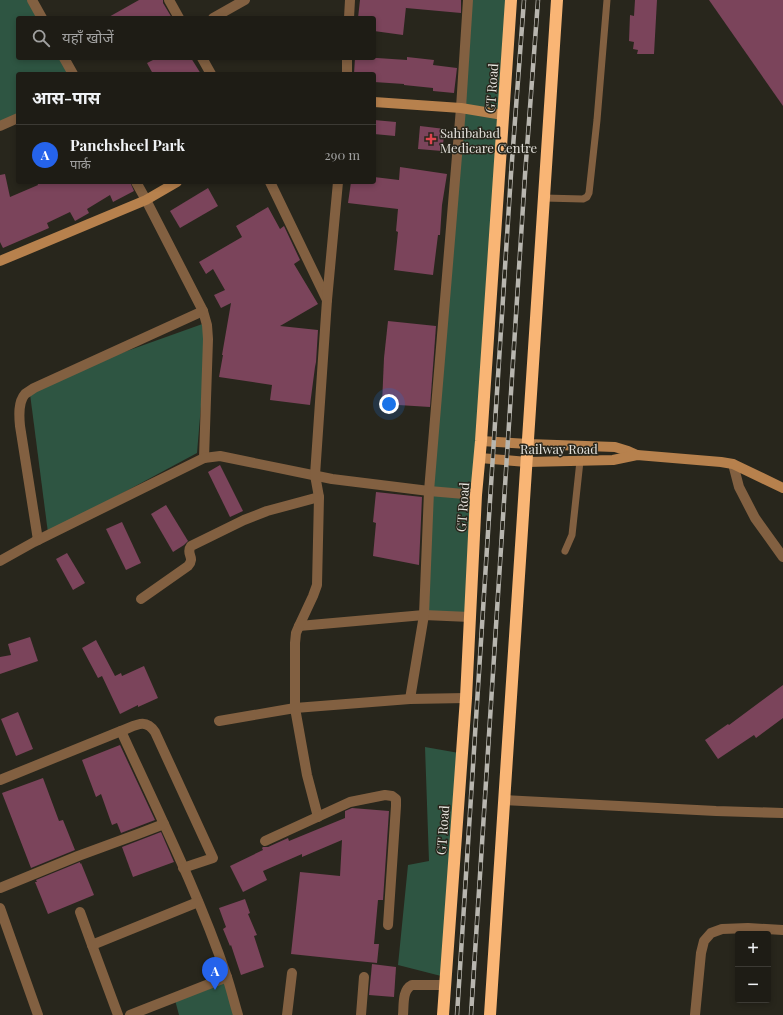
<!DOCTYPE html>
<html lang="hi">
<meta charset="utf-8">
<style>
:root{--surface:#1e1c15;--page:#2b2922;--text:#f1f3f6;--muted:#a1a1a0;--line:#3c3a34;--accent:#2563eb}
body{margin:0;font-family:"Playfair Display","Noto Sans Devanagari",serif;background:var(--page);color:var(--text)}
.controls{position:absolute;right:12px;bottom:12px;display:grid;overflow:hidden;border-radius:4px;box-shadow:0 2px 6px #0003}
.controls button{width:36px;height:36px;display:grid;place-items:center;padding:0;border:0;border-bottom:1px solid var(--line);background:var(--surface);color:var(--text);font:20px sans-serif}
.you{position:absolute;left:389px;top:404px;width:14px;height:14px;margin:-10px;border:3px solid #fff;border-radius:50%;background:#1a73e8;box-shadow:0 0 0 6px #1a73e833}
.badge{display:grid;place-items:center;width:26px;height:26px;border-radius:50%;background:var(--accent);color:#fff;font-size:13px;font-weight:700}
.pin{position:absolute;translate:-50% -33px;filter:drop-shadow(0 1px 2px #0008)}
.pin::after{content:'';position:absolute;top:21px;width:14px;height:12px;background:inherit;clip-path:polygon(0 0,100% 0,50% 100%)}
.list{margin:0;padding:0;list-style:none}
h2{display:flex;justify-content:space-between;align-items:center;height:52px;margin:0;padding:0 16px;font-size:17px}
h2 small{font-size:13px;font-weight:400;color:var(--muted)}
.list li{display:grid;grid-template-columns:26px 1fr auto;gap:12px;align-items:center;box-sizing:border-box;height:60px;padding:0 16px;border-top:1px solid var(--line)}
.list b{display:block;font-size:15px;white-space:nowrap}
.list p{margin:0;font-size:13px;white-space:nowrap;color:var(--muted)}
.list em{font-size:13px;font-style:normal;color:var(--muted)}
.icon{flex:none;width:22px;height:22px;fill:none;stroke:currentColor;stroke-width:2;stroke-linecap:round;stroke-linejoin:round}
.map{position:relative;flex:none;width:783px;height:1015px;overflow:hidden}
.search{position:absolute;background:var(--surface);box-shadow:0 2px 6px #0003;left:16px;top:16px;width:360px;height:44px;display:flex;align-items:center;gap:10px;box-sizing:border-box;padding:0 14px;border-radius:4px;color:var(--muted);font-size:15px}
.panel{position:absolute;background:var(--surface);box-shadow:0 2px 6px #0003;left:16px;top:72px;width:360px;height:112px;border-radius:4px}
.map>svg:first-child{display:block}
</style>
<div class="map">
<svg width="783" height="1015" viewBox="0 0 783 1015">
<rect width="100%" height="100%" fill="#28261c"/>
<!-- green -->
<g fill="#2e5542">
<path d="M0,0H37L47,18H18V58H69L78,74H18V114L0,122Z"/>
<path d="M467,0H511L471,614H424Z"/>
<path d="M208,322L197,453L48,533L29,386Z"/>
<path d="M425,747L459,753L445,977L398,965L408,865L429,861Z"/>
<path d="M226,979L239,1015H179L175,1000Z"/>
</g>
<!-- building -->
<g fill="#7b445b">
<path d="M139,0H163V3L172,18H107Z"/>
<path d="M360,0H461V13L406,8V7L403,35L374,31V18H358Z"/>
<path d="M635,0H657L654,54H637L638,50L633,49L634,42L629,41L630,15L634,16Z"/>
<path d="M709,0H783V106Z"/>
<path d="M407,57L434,60L433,65L457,68L454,93L433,91V88L404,85V84L374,82V74H354L355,58H377L407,60Z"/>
<path d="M157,58H191L201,74H153L147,63Z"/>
<path d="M374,120L396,122L395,136L374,134Z"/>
<path d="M420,126L445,129L442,151L418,149Z"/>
<path d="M400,167L447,174L442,205L440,235H438L433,275L394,270L398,232L396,231L398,209L348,203L351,182H374V177L399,180Z"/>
<path d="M5,174L10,197L38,185L37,182H130L134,191L113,202L110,195L87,209L89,213L75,221L70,212L47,223L49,228L3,248L0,242V175Z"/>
<path d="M208,188L218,206L180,228L170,211Z"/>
<path d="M268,207L280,229L284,226L300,260L294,264L318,304L280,326L318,330L316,362L315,367L310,405L270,400L272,385L219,377L223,355H222L231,303L221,308L214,295L225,290L213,269L206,274L199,262L242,237L236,226Z"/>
<path d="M388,321L436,326L430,407L382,404L384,358Z"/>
<path d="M220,465L243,511L230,517L208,472Z"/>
<path d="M376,492L422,497L419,565L373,556L376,523L373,522Z"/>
<path d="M166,505L188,541L184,545L173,552L151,514Z"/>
<path d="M122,522L141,563L126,570L106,529Z"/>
<path d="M67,553L85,583L73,590L56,559Z"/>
<path d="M30,637L38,661L0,674V657L11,655L8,644Z"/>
<path d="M96,640L115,676L121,673L122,676L144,666L158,698L138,707V705L120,714L102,676L98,678L82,648Z"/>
<path d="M783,685V718L756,738L754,735L718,759L705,740L728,724L729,725Z"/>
<path d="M18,712L33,749L16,756L1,719Z"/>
<path d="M120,745L155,820L121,833L117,823L112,825L101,794L96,797L82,760Z"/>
<path d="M43,778L59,821L63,820L75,850L31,868L2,793Z"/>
<path d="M352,808L389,811L383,900H378L374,944H379L377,963L291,954L300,872L340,876L342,840L302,857V854L263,871L267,880L243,892L230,866L263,850L262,848L263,847H268L288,838L289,841L345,818V811Z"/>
<path d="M161,832L174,862L133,877L122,847Z"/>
<path d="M80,862V864L81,863L94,895L48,914L35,882H37L36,880Z"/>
<path d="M245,899L250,913L248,914L257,935L254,936L264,967L241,975L231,945L230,946L223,929L226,927L219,908Z"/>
<path d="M372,964L396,967L394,997L369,995Z"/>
</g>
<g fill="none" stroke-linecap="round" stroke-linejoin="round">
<!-- lane -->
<g stroke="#826041" stroke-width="7">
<path d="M544,198L583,199L587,197L589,193L597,120L607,0"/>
<path d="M565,551L572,535L580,461"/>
</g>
<!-- street -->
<g stroke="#826041" stroke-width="10">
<path d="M32,0L42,18"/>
<path d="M169,0L179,18"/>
<path d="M213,18L245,0"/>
<path d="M349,18L350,0"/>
<path d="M64,58L73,74"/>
<path d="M202,58L211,74"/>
<path d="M347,74V58"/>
<path d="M0,126L18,118"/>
<path d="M136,182L146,200L203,311L207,325L208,339L204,458"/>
<path d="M270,182L327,300"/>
<path d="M733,464L739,487L755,518L783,557"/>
<path d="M38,540L20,426C19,416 18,402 25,394C28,392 31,390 34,388L203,311"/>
<path d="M0,561L34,542L204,458L220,456L332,479L429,491L476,495"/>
<path d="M141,599L188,566C196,557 185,554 191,546L244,520L267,511L319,497"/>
<path d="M299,626L424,615L470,617"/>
<path d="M410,699L424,615L429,491L461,108L468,0"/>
<path d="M219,721L295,708L410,699L466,698"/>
<path d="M121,731C158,812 198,892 227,977C231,989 234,1002 238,1015"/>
<path d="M0,780L121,731C135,726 145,717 155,732L213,858L183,868"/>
<path d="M505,800L716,811L783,813"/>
<path d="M318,817L307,775L295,708V643L296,633L299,626L313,596L317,585L319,497L315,475L327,300L338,182"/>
<path d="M265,841L350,802L385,795L392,796L396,799V806L388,925"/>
<path d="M0,888L78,856L138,834L164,824"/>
<path d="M0,908L38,1015"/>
<path d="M80,912L92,945L118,1015"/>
<path d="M92,945L198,902"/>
<path d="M130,1015L227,977"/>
<path d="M287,1015L292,973"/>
<path d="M361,1015L364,977"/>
<path d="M403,1015C404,1005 402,990 412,985H445"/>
<path d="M695,1015L701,953L704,941L711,933L722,929L748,928L783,930"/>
</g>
<!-- secondary -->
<g stroke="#b7814d" stroke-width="10">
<path d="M374,102L461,108L503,115"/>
<path d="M0,261L146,200L177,182"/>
<path d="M481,441L528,444L615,447L628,451L637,455"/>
<path d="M480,458L527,462L613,460L637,455L721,462L733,464L783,488"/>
</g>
<!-- highway -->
<g stroke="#f9b575" stroke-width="12">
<path d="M443,1015L466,698L476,495L481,441L511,0"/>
<path d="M490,1015L557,0"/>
</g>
<!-- rail casing -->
<g stroke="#b8b6af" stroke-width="4.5">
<g id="rail">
<path d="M457,1015L511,174L524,0"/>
<path d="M471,1015L525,175L538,0"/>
</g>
</g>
<!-- rail -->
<use href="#rail" stroke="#28261c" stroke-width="3" stroke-dasharray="9" stroke-linecap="butt"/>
</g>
<!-- markers -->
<path fill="#e0444e" stroke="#28261c" stroke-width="1.5" d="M429 133h4v4h4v4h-4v4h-4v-4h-4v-4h4z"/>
<g text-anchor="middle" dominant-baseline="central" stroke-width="3" stroke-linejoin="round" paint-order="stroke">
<!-- street labels -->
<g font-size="13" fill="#e4e2dc" stroke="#28261c">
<text transform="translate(491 88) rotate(-86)">GT Road</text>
<text x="559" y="448">Railway Road</text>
<text transform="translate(462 507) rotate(-86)">GT Road</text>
<text transform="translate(442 830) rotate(-86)">GT Road</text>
</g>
<!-- poi labels -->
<g font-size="13" fill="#e4e2dc" stroke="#28261c" text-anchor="start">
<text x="440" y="132">Sahibabad<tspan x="440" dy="15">Medicare Centre</tspan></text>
</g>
</g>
</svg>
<div class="controls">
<button>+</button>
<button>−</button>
</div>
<div class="you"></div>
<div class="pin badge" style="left:215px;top:990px">A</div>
<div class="search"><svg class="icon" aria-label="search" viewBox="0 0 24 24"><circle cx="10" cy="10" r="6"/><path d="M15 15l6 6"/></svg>यहाँ खोजें</div>
<section class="panel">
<h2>आस-पास<small></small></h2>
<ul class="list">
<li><span class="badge">A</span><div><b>Panchsheel Park</b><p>पार्क</p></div><em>290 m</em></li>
</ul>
</section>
</div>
